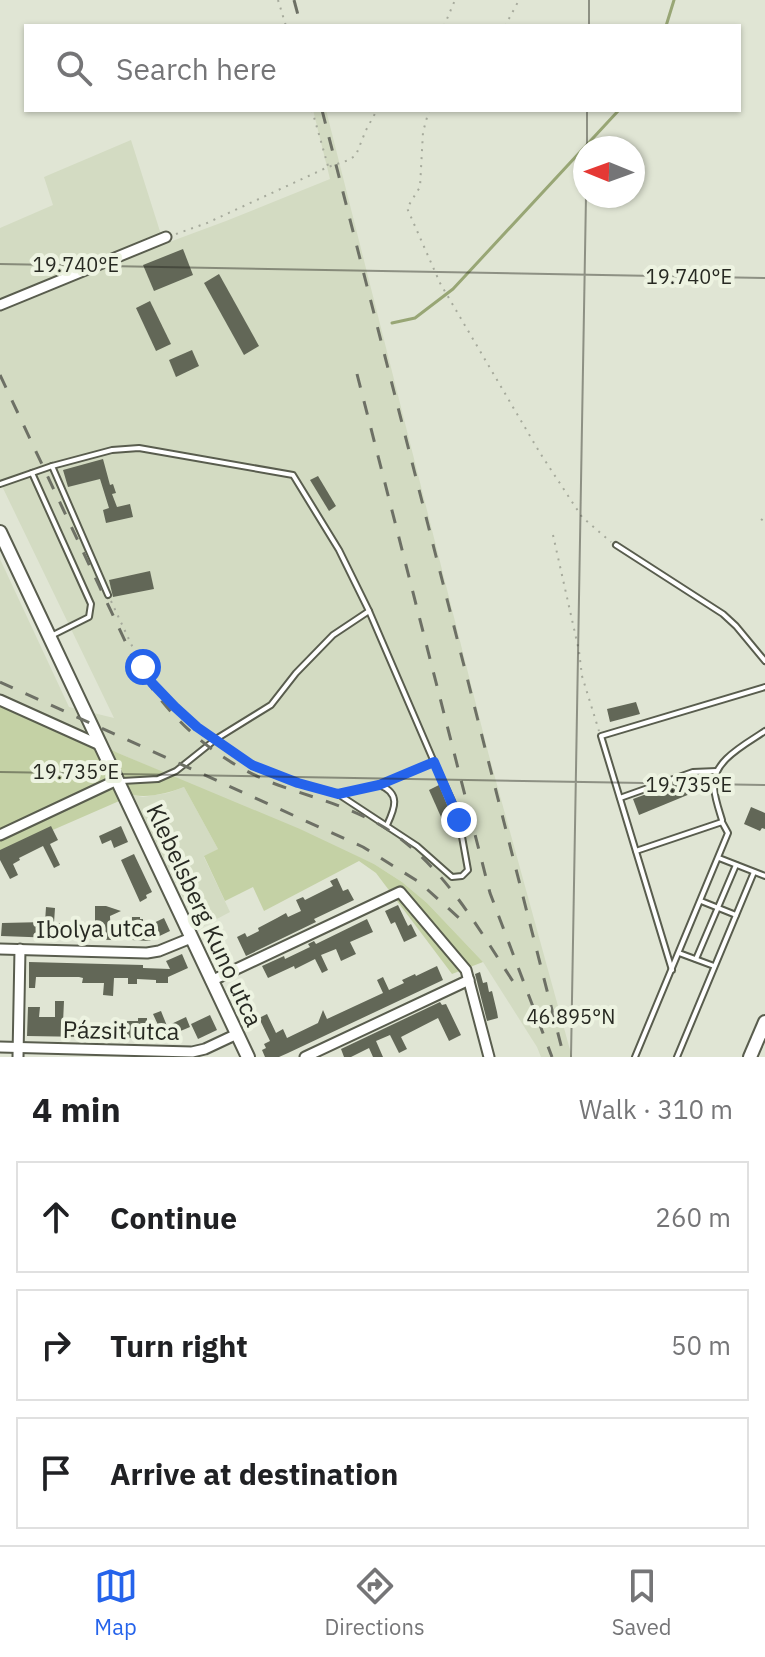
<!DOCTYPE html>
<meta charset="utf-8">
<style>
:root{--surface:#fff;--page:#f6f6f6;--text:#202124;--muted:#757577;--line:#e0e0e0;--accent:#2563eb}
body{margin:0;font-family:"IBM Plex Sans",sans-serif;background:var(--page);color:var(--text)}
.compass{position:absolute;left:573px;top:136px;width:72px;height:72px;border-radius:50%;background:var(--surface);box-shadow:0 2px 6px #0004;rotate:271deg}
.stop{position:absolute;width:24px;height:24px;margin:-18px;border:6px solid #2563eb;border-radius:50%;background:#fff}
.stop.end{background:#2563eb;border-color:#fff;box-shadow:0 2px 8px #0008}
.list{margin:0;padding:0;list-style:none}
h2{display:flex;justify-content:space-between;align-items:center;height:104px;margin:0;padding:0 32px;font-size:34px}
h2 small{font-size:26px;font-weight:400;color:var(--muted)}
.list li{display:grid;grid-template-columns:52px 1fr auto;gap:24px;align-items:center;box-sizing:border-box;height:112px;margin:0 16px 16px;padding:0 16px;border:2px solid var(--line);border-radius:0px}
.list b{display:block;font-size:30px;white-space:nowrap}
.list em{font-size:26px;font-style:normal;color:var(--muted)}
.icon{flex:none;width:44px;height:44px;fill:none;stroke:currentColor;stroke-width:2;stroke-linecap:round;stroke-linejoin:round}
.map{position:relative;flex:none;width:765px;height:1057px;overflow:hidden}
.search{position:absolute;background:var(--surface);box-shadow:0 2px 6px #0004;left:24px;right:24px;top:24px;height:88px;display:flex;align-items:center;gap:20px;box-sizing:border-box;padding:0 28px;border-radius:0px;color:var(--muted);font-size:30px}
.sheet{height:488px;background:var(--surface)}
nav{display:flex;justify-content:space-around;align-items:center;box-sizing:border-box;height:112px;border-top:2px solid var(--line);background:var(--surface);font-size:22px;color:var(--muted)}
nav a{display:grid;justify-items:center;gap:4px}
nav .on{color:var(--accent)}
.map>svg:first-child{display:block}
</style>
<div class="map">
<svg width="765" height="1057" viewBox="0 0 765 1057">
<rect width="100%" height="100%" fill="#e0e5d4"/>
<!-- built -->
<g fill="#d3dbc2">
<path d="M313,110H326L488,752L572,1057H541L537,1047L483,962L427,903L402,882L374,864L118,753L38,712L0,695V559L69,707L114,718L0,482V228L53,205L44,177L131,140L164,244L226,221L330,179Z"/>
<path d="M184,787L218,849L204,857L230,912L198,929L133,795L143,797L168,793Z"/>
</g>
<!-- green -->
<path fill="#c4d1a5" d="M0,695L38,712L118,753L300,829L374,864L402,882L427,903L483,962L452,974L376,873L359,861L264,911L253,887L225,901L204,856L218,849L184,787C168,793 150,798 133,795L0,853Z"/>
<g fill="none" stroke-linecap="round" stroke-linejoin="round">
<!-- stream -->
<g stroke="#98a675" stroke-width="3">
<path d="M666,26L674,0"/>
<path d="M392,323L415,318L453,289L619,110"/>
</g>
</g>
<!-- building -->
<g fill="#626757">
<path d="M183,249L193,275L154,291L143,265Z"/>
<path d="M219,274L259,346L244,355L204,283Z"/>
<path d="M150,301L171,344L156,351L136,308Z"/>
<path d="M192,350L199,366L176,377L169,360Z"/>
<path d="M103,459L110,485L113,484L116,493L112,494L117,507L130,504L133,517L106,523L103,510L109,508L100,479L68,487L63,470Z"/>
<path d="M318,476L336,506L329,511L310,480Z"/>
<path d="M150,571L154,589L113,597L109,580Z"/>
<path d="M636,702L640,714L610,722L607,709Z"/>
<path d="M684,780L690,794L639,815L633,799Z"/>
<path d="M439,785L454,822L445,826L429,790Z"/>
<path d="M751,807L765,813V829L762,828L760,831L744,824Z"/>
<path d="M51,826L58,840L50,844L60,865L54,868L43,846L19,858L20,860L13,864L18,875L10,879L0,860V850Z"/>
<path d="M121,826L128,842L114,848L111,840L102,844L99,836Z"/>
<path d="M134,854L152,892L146,895L147,898L140,902L121,860Z"/>
<path d="M337,878L343,891L348,889L354,900L314,919L316,922L246,956L237,937L245,933L247,937L259,931L258,928L277,918L286,913L288,917L301,911L296,900L303,897L305,900L333,886L330,881Z"/>
<path d="M398,905L408,926L411,924L417,936L404,942L395,922L391,924L385,911Z"/>
<path d="M95,906H106L121,911L110,916L111,940L1,936L2,923L45,922L46,907L55,908L54,923L95,925Z"/>
<path d="M132,917H140V919H143V928L164,918L170,931L149,941L132,940Z"/>
<path d="M367,919L373,932L350,942L356,954L341,961L336,949L321,955L328,970L322,973L315,959L295,969L294,966L268,978L262,966L284,956L285,959L310,947L308,944L314,941L316,944Z"/>
<path d="M182,954L188,968L168,977V983H156V980L137,979V984H128V978H114L113,996L103,995L104,983H82L83,978L79,977H36L35,988H29V962L143,965V968L170,969L166,961Z"/>
<path d="M437,966L443,980L288,1053L279,1057H265L262,1050L266,1048L264,1044L270,1041L259,1018L267,1014L276,1033L283,1029L287,1038L318,1023L323,1010L327,1019L383,993L377,980L383,977L389,990L404,983L402,980L415,974L416,976Z"/>
<path d="M480,972L483,983L487,982L489,992L492,991L497,1012L498,1018L487,1021L475,974Z"/>
<path d="M55,1001H64L63,1023H126V1021H138V1018H147V1038L27,1036L28,1007H40L39,1017H55Z"/>
<path d="M440,1002L442,1005L446,1004L461,1035L449,1041L438,1018L401,1037L407,1049L399,1053L390,1035L376,1041L383,1057H373L369,1048L351,1057H344L341,1049Z"/>
<path d="M161,1011L167,1026L186,1017L190,1027L164,1038L153,1014Z"/>
<path d="M210,1015L217,1030L198,1039L191,1024Z"/>
</g>
<g fill="none" stroke-linecap="round" stroke-linejoin="round">
<!-- lane casing -->
<g stroke="#595d4e" stroke-width="8">
<g id="lane">
<path d="M52,466L108,595"/>
<path d="M32,473L91,604L89,617L53,635"/>
<path d="M0,484L52,466L112,450L139,448L293,475L339,550L369,611L434,762L452,801L459,820L468,870L462,876L452,877L417,846L338,794L298,783L252,765L197,727"/>
<path d="M616,545L723,614L736,626L765,661"/>
<path d="M122,781L158,779L176,771L216,739L271,705L296,673L333,635L369,611"/>
<path d="M379,785C401,793 395,808 387,825"/>
<path d="M338,794L379,785L434,762"/>
<path d="M620,798L693,772L717,771"/>
<path d="M722,820C719,810 715,799 714,788C711,761 746,744 765,731"/>
<path d="M719,858L765,876"/>
<path d="M701,901L736,915"/>
<path d="M679,953L714,966"/>
<path d="M696,959L736,865"/>
<path d="M672,970L601,736L765,687"/>
<path d="M635,1057L728,833L722,822L636,851"/>
<path d="M677,1057L754,872"/>
</g>
</g>
<!-- street casing -->
<g stroke="#595d4e" stroke-width="13">
<g id="street">
<path d="M0,305L166,237"/>
<path d="M0,700L102,746"/>
<path d="M0,835L117,780"/>
<path d="M0,949L147,953L159,951L191,938"/>
<path d="M211,981L400,892L466,970L489,1057"/>
<path d="M0,1047L192,1052L205,1049L237,1034"/>
<path d="M18,1057L20,949"/>
<path d="M305,1057L469,980"/>
</g>
</g>
<!-- secondary casing -->
<g stroke="#595d4e" stroke-width="16">
<g id="secondary">
<path d="M0,532L248,1057"/>
<path d="M750,1057L765,1022"/>
</g>
</g>
<!-- path -->
<g stroke="#a6aa9c" stroke-width="2" stroke-dasharray="2 6" stroke-linecap="butt">
<path d="M278,0L286,26"/>
<path d="M444,26L455,0"/>
<path d="M505,26L519,0"/>
<path d="M312,110L328,166"/>
<path d="M429,110L423,132L420,187L407,208L440,283L540,453L582,517L611,542"/>
<path d="M176,234L207,223L328,167L349,160L356,155L366,130L377,110"/>
<path d="M761,519L765,522"/>
<path d="M553,535L579,651L582,676L599,731"/>
<path d="M111,601L133,648L152,683L193,724"/>
</g>
<!-- lane -->
<use href="#lane" stroke="#fff" stroke-width="4"/>
<!-- street -->
<use href="#street" stroke="#fff" stroke-width="9"/>
<!-- secondary -->
<use href="#secondary" stroke="#fff" stroke-width="12"/>
<!-- rail -->
<g stroke="#6d7065" stroke-width="3" stroke-dasharray="14 14" stroke-linecap="butt">
<path d="M294,0L301,26"/>
<path d="M322,110L564,1057"/>
<path d="M357,374L490,893L552,1057"/>
<path d="M0,375L134,660C166,717 216,762 278,785C317,799 355,808 390,831C447,870 479,930 516,986"/>
<path d="M0,682L363,847L419,882L468,926"/>
</g>
</g>
<g fill="none" stroke-linecap="round" stroke-linejoin="round">
<!-- route -->
<path stroke="#2563eb" stroke-width="10" d="M143,667L152,683L175,707L197,727L252,765L298,783L338,794L379,785L434,762L459,820"/>
</g>
<!-- ticks -->
<path fill="none" stroke="#272922" stroke-width="2" stroke-opacity="0.45" d="M589,26V0M587,148V110M0,264L765,278M0,772L765,785M571,1057L586,196"/>
<g text-anchor="middle" dominant-baseline="central" stroke-width="8" stroke-linejoin="round" paint-order="stroke">
<!-- street labels -->
<g font-size="24" fill="#272922" stroke="#edf3e1">
<text transform="translate(205 915) rotate(65)">Klebelsberg Kuno utca</text>
<text transform="translate(96 928) rotate(-1)">Ibolya utca</text>
<text transform="translate(121 1030) rotate(1)">Pázsit utca</text>
</g>
</g>
<g font-size="20" text-anchor="middle" fill="#272922" stroke="#edf3e1" stroke-width="8" stroke-linejoin="round" paint-order="stroke">
<text x="76" y="272">19.740°E</text>
<text x="689" y="284">19.740°E</text>
<text x="76" y="779">19.735°E</text>
<text x="689" y="792">19.735°E</text>
<text x="571" y="1024">46.895°N</text>
</g>
</svg>
<svg class="compass" viewBox="-18 -18 36 36"><path d="M0-13l5 13h-10z" fill="#e53935"/><path d="M0 13l5-13h-10z" fill="#757577"/></svg>
<div class="stop" style="left:143px;top:667px"></div>
<div class="stop end" style="left:459px;top:820px"></div>
<div class="search"><svg class="icon" aria-label="search" viewBox="0 0 24 24"><circle cx="10" cy="10" r="6"/><path d="M15 15l6 6"/></svg>Search here</div>
</div>
<section class="sheet">
<h2>4 min<small>Walk · 310 m</small></h2>
<ul class="list">
<li><svg class="icon" aria-label="ahead" viewBox="0 0 24 24"><path d="M12 20V5M6 11l6-6 6 6"/></svg><div><b>Continue</b></div><em>260 m</em></li>
<li><svg class="icon" aria-label="right" viewBox="0 0 24 24"><path d="M7 20v-9h11M14 6l5 5-5 5"/></svg><div><b>Turn right</b></div><em>50 m</em></li>
<li><svg class="icon" aria-label="arrive" viewBox="0 0 24 24"><path d="M6 21V4h12l-3 4 3 4H6"/></svg><div><b>Arrive at destination</b></div></li>
</ul>
</section>
<nav>
<a class="on"><svg class="icon" aria-label="map" viewBox="0 0 24 24"><path d="M3 6l6-2 6 2 6-2v14l-6 2-6-2-6 2zM9 4v14M15 6v14"/></svg>Map</a>
<a><svg class="icon" aria-label="directions" viewBox="0 0 24 24"><path d="M12 3l9 9-9 9-9-9zM9 14v-3h6M13 9l2 2-2 2"/></svg>Directions</a>
<a><svg class="icon" aria-label="saved" viewBox="0 0 24 24"><path d="M7 4h10v16l-5-4-5 4z"/></svg>Saved</a>
</nav>
